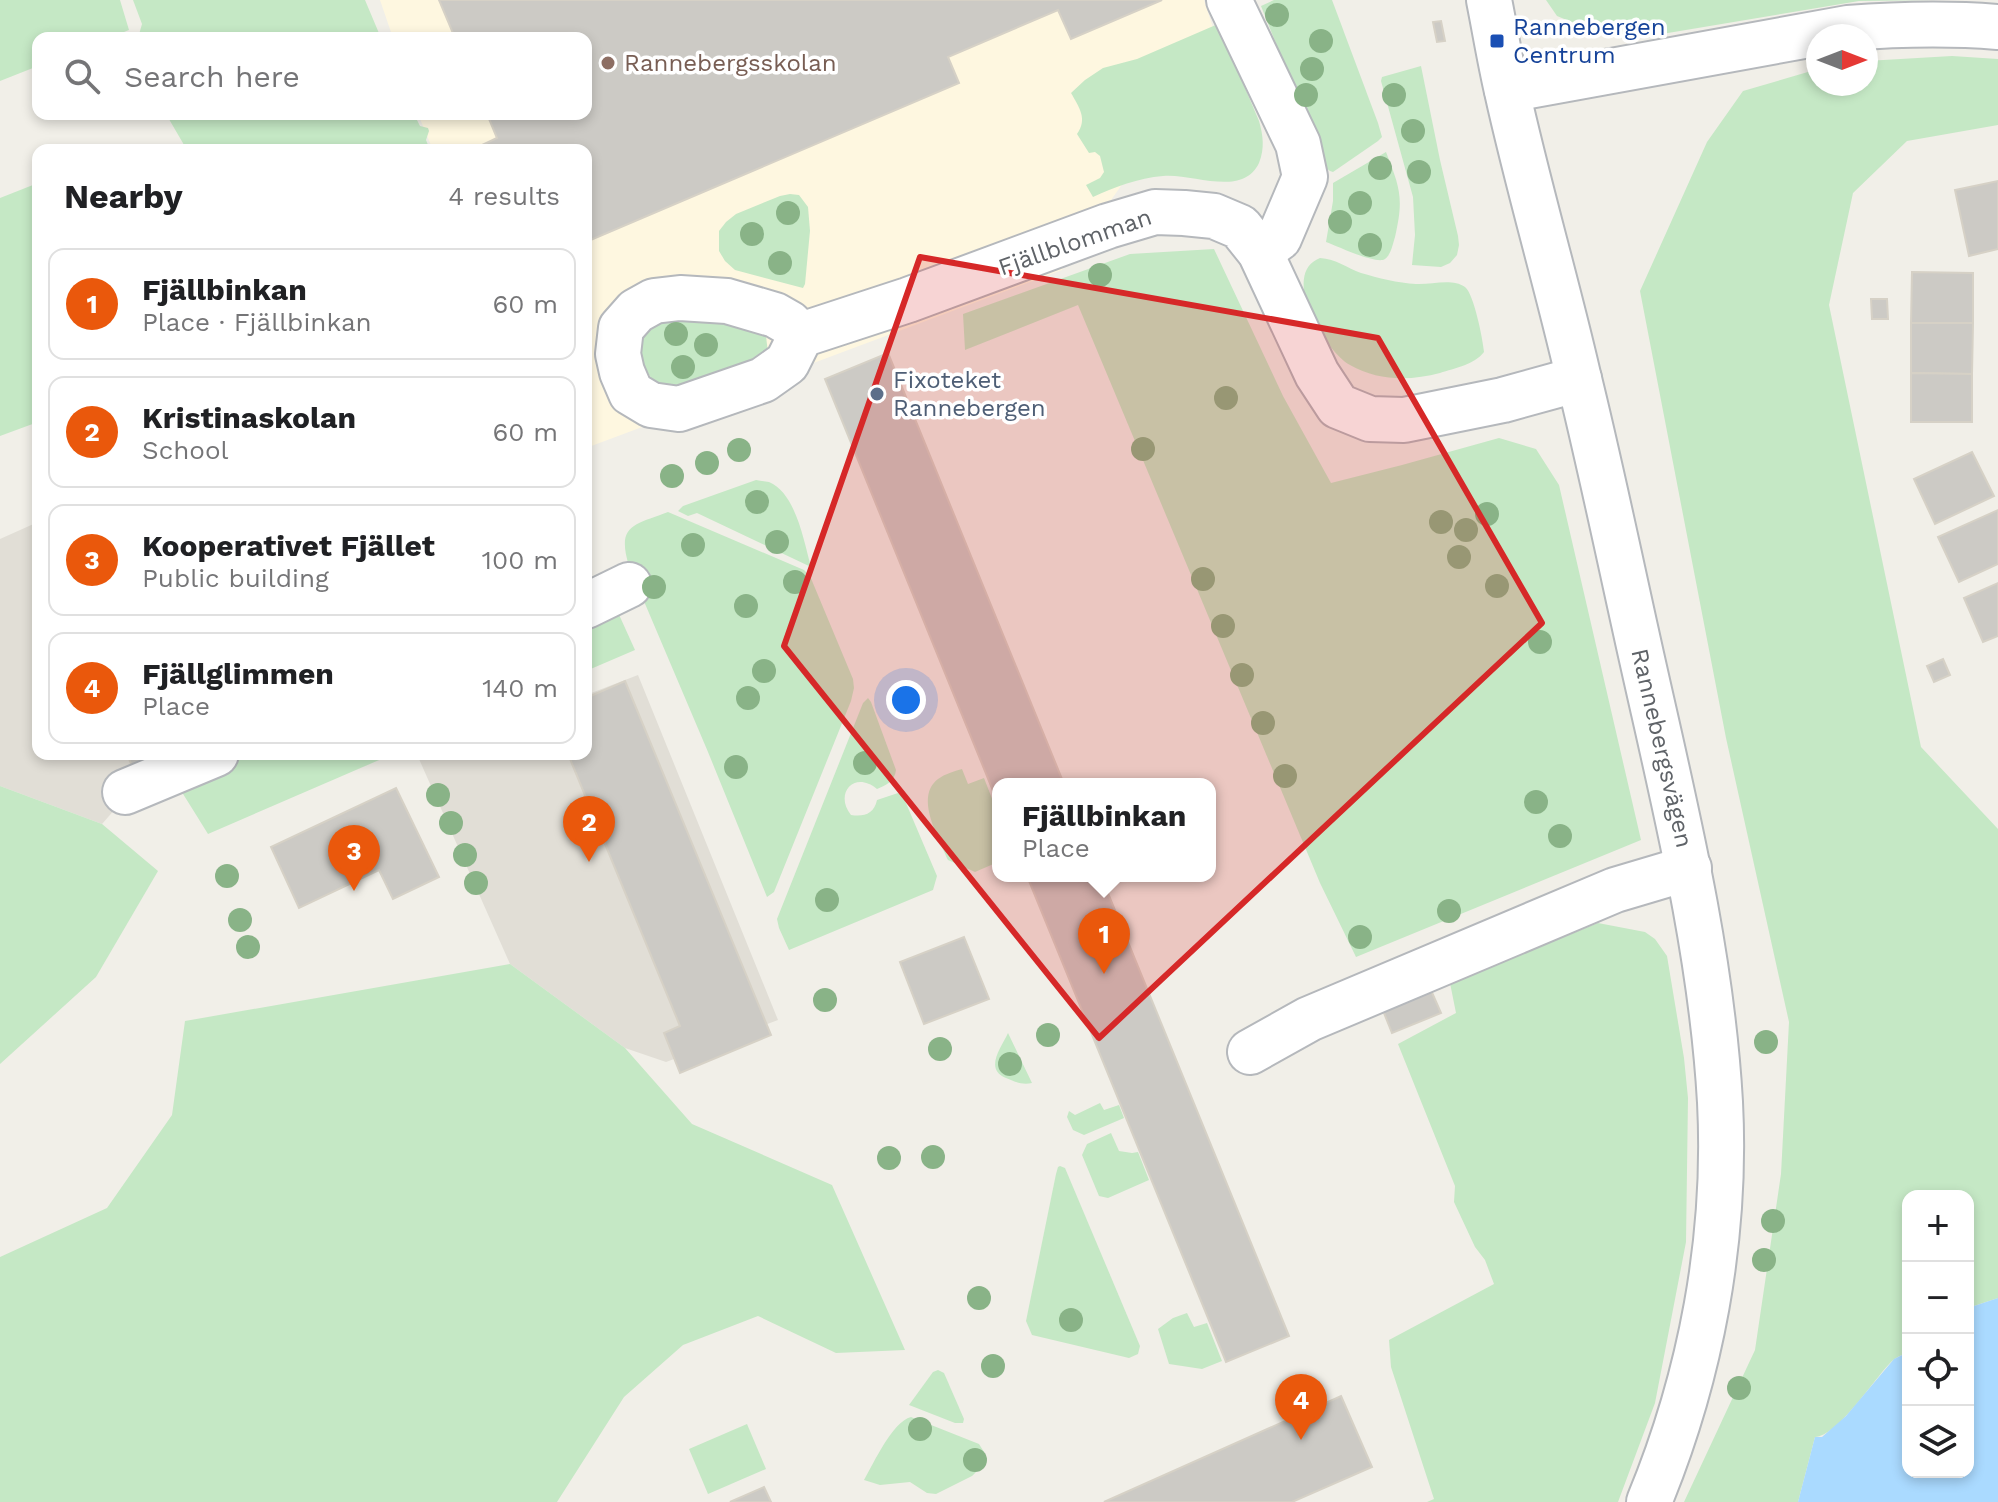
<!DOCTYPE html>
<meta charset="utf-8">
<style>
:root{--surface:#fff;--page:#f2f2f2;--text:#202124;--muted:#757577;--line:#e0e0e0;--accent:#ea580c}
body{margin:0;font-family:"Work Sans",sans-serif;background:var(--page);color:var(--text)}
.controls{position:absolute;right:24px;bottom:24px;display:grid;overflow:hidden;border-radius:16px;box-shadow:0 4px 12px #0003}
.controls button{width:72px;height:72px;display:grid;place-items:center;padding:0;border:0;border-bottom:2px solid var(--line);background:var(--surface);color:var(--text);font:40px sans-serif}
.compass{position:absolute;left:1806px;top:24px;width:72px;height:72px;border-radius:50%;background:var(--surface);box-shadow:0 4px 12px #0003;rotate:90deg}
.you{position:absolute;left:906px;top:700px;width:28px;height:28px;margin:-20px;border:6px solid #fff;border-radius:50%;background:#1a73e8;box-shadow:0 0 0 12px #1a73e833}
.badge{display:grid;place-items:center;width:52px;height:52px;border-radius:50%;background:var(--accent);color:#fff;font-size:26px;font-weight:700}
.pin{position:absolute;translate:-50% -66px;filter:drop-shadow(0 2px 4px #0008)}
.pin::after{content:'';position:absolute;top:42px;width:28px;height:24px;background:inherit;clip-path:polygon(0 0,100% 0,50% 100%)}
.popup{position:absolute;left:992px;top:778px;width:224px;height:104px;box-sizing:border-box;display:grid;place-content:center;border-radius:16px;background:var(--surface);filter:drop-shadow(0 2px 6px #0005);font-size:26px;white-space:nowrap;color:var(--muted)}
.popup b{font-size:30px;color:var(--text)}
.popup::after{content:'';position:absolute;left:50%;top:100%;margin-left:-16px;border:16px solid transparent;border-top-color:var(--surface)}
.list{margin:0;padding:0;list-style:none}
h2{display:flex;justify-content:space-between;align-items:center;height:104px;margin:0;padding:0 32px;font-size:34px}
h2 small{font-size:26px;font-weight:400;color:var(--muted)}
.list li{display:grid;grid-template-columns:52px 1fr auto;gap:24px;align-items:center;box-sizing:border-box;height:112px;margin:0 16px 16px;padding:0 16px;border:2px solid var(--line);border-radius:16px}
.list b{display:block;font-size:30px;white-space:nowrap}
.list p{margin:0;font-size:26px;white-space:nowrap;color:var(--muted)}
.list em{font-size:26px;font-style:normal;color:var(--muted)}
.icon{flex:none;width:44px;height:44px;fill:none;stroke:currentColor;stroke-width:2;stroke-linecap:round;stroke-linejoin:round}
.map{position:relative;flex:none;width:1998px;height:1502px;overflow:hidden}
.search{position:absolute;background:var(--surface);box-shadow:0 4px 12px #0003;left:32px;top:32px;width:560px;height:88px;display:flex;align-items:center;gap:20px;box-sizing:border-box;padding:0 28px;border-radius:16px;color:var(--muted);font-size:30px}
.panel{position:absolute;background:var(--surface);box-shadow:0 4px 12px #0003;left:32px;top:144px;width:560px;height:616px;border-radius:16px}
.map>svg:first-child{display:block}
</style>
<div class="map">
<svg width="1998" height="1502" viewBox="0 0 1998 1502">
<rect width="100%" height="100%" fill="#f1efe8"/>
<!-- commercial -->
<path fill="#fef7e0" d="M380,0H1204L1219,46L1062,270L586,448V150H433L418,114H586V38H393Z"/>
<!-- education -->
<g fill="#e1ded6">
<path d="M38,522V754H209L137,784L102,824L0,786V539Z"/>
<path d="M638,675L778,1020L666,1062L625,1048L510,964L419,759L433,754H586V695Z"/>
</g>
<!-- green -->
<g fill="#c5e8c5">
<path d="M0,0H120L129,30L109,38H38V66L0,81Z"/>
<path d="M133,0H365L381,38H138L142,24Z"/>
<path d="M1274,0H1332L1378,123L1382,137L1378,141L1333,172L1330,171L1326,168L1261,6Z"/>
<path d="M1546,0H1936L1859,1L1650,36L1598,33L1557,16Z"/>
<path d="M1218,24L1259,121C1263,135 1265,148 1259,163C1242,198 1193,173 1163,176C1138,178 1115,187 1093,197L1086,185L1100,178L1104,172L1100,156L1095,152L1089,153L1077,134C1088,119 1079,107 1071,93L1085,80L1103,68L1137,59Z"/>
<path d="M1952,56L1998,59V125L1907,141L1853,193L1829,305L1921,747L1998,829V1298L1968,1308V1196H1908V1352C1902,1355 1896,1357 1891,1362C1874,1379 1838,1436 1815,1437L1798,1502H1684L1755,1350L1781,1174L1789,1022L1726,738L1640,291L1707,142L1743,91L1818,69V84H1866V61Z"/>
<path d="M1421,66L1440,160L1458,236L1459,245L1457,255L1450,263L1441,267L1412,265L1415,235L1413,197L1381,81L1382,77Z"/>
<path d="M166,114H414L420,126L428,128L429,131L426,140L430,150H187Z"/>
<path d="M1386,152C1400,188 1404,198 1395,237C1393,243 1391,255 1385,259C1377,265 1337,246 1326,242L1333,201V183Z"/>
<path d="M38,183V422L0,436V198Z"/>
<path d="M790,194L799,195L808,207L810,231L805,284L803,288L735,270L725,261L719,251V231L726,222L736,214L780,196Z"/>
<path d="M1214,249L1283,396L1331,483L1402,465L1499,438L1536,449L1559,485L1641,840L1356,957L1320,883L1078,305L965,350L963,314L1130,254Z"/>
<path d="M1320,258C1336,259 1347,268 1361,273C1378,278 1398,283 1416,284C1431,285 1452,278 1465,287C1474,294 1483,340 1484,352C1474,365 1455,368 1440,373C1410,381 1378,381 1350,365C1325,351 1279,274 1320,258Z"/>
<path d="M672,312L756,328L766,336L768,353L724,376L678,392L653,381L639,359L642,336L651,320Z"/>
<path d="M756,480C761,481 765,481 769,482C796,493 804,542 811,567L697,513L688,516L678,511L683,506Z"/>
<path d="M668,512L804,570L810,576L853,679L854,688L851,701L774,892L767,897L708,752L629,566C616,524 635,525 668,512Z"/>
<path d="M616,608L635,650L586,671V620Z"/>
<path d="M868,698L871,702L896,770C895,781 886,785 877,789C854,770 834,794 851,815C864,817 874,814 877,800L898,793L903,796L937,876L933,890L789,950L779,928L777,919L863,703Z"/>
<path d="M244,754H393L208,834L175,781Z"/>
<path d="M962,769L968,784L984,778L998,814V862L975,872L948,860C939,838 914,797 938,779C945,774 954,771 962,769Z"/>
<path d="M0,786L102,824L158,871L96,977L0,1064Z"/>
<path d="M1598,923L1645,932L1655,939L1667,956L1684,1058L1688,1098L1686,1242L1655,1403L1618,1502H1427L1434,1499L1391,1367L1389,1340L1494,1284L1485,1260L1475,1247L1454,1202L1455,1186L1398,1044L1456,1013L1450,983Z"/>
<path d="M510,964L625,1048L692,1124L832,1185L905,1350L836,1353L758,1316L683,1345L624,1397L557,1502H0V1257L107,1208L172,1115L185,1021Z"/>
<path d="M1008,1033L1032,1083C1022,1085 1015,1082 1006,1078C984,1069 1001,1048 1008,1033Z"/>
<path d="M1100,1103L1104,1110L1119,1105L1124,1118L1084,1135L1073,1130L1067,1117L1069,1111L1075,1115Z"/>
<path d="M1111,1133L1119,1151L1132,1153L1138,1152L1149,1180L1108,1198L1099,1196L1082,1155L1087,1144Z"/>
<path d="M1060,1166L1065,1168L1140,1346L1138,1354L1129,1358L1032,1335L1026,1321L1056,1174L1058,1167Z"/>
<path d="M1187,1313L1194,1327L1207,1323L1222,1361L1202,1369L1169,1364L1158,1329L1173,1318Z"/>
<path d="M938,1370L944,1373L964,1419L963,1423H955L909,1405L933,1372Z"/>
<path d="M911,1417L979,1444L984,1452L978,1470L972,1476L936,1494L927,1493L910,1482L880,1485L864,1480C874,1463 892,1422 911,1417Z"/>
<path d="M747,1424L766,1469L708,1494L689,1449Z"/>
</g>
<!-- water -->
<path fill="#aadaff" d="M1998,1298V1502H1798L1815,1437H1822L1846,1416L1894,1359L1908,1352V1472H1968V1308Z"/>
<!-- building -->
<g fill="#cccac5" stroke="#d6d1c6" stroke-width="2">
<path d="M439,0H1162L1071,39L1058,10L948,57L959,83L586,242V150H484L482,145L497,138L487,114H586V38H455Z"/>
<path d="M1441,21L1445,41L1437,42L1433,22Z"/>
<path d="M1998,181V249L1969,256L1955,190Z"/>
<path d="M1912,272L1973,273V323H1911Z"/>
<path d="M1871,299H1887L1888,319H1872Z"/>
<path d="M1911,323H1973L1972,374L1911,373Z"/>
<path d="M888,353L1064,784H998V803L825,379Z"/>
<path d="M1911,373L1972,374V422H1911Z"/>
<path d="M1972,452L1994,496L1935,524L1914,479Z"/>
<path d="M1998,510V564L1959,582L1938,537Z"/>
<path d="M1998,583V636L1983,642L1964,598Z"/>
<path d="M1943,659L1950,675L1934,682L1927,666Z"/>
<path d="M625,681L771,1035L680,1073L664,1033L680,1026L568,754H586V698Z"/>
<path d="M127,754H192L136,776Z"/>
<path d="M396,788L439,877L393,899L379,870L299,908L271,847Z"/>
<path d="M1027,876H1101L1289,1336L1226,1362Z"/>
<path d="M964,937L989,999L924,1024L900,962Z"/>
<path d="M1430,988L1441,1013L1392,1033L1382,1008Z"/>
<path d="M1341,1396L1372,1467L1292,1502H1104Z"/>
<path d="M764,1487L771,1502H730Z"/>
</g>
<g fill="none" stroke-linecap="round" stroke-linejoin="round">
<!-- minor casing -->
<g stroke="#b5b8bc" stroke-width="48">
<g id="minor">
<path d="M1229,0L1298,144L1305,177L1279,238L1260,252"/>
<path d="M1489,0C1495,30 1500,61 1507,91C1528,186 1556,280 1578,375C1599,460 1617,546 1636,632C1670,787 1711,943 1720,1102C1727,1239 1701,1376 1649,1502"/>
<path d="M1507,90L1848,28C1899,24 1948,23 1998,27"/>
<path d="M801,335L789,323L775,315L727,301L680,298L654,301L636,311L621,328L618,354L622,372L631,393L651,405L679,409L763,380L787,363L801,335L908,300L1108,226L1155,212L1184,213L1214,216L1240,227L1260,252L1317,374L1338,406L1370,419L1404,420L1503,400L1579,379"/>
<path d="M586,606L629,585"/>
<path d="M125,792L216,754"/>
<path d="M1250,1052L1309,1019L1615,890L1689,868"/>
</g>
</g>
<!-- minor -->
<use href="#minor" stroke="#fff" stroke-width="44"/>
</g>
<!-- trees -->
<g fill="#89b387">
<circle cx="1277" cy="15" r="12"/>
<circle cx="1321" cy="41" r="12"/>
<circle cx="1312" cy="69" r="12"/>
<circle cx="1306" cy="95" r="12"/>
<circle cx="1394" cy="95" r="12"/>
<circle cx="1413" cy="131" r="12"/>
<circle cx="1380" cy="168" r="12"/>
<circle cx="1419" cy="172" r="12"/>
<circle cx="1360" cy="203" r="12"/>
<circle cx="788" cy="213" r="12"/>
<circle cx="1340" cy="222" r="12"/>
<circle cx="752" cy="234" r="12"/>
<circle cx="1370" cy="245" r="12"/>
<circle cx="780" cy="263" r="12"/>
<circle cx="1100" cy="275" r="12"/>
<circle cx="676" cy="334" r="12"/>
<circle cx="706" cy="345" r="12"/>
<circle cx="683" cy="367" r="12"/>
<circle cx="1226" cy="398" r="12"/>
<circle cx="1143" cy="449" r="12"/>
<circle cx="739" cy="450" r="12"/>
<circle cx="707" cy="463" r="12"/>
<circle cx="672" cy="476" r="12"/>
<circle cx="757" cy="502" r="12"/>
<circle cx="1487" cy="514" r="12"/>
<circle cx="1441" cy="522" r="12"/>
<circle cx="1466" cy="530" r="12"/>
<circle cx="777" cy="542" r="12"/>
<circle cx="693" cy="545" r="12"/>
<circle cx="1459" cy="557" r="12"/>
<circle cx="1203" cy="579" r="12"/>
<circle cx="795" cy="582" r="12"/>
<circle cx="1497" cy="586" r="12"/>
<circle cx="654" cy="587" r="12"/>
<circle cx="746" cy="606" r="12"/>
<circle cx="1223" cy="626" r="12"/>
<circle cx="1540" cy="642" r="12"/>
<circle cx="764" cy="671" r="12"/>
<circle cx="1242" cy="675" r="12"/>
<circle cx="748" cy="698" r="12"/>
<circle cx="1263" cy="723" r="12"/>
<circle cx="865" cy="763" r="12"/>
<circle cx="736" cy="767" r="12"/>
<circle cx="1285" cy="776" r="12"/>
<circle cx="438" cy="795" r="12"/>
<circle cx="1536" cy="802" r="12"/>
<circle cx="451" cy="823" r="12"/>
<circle cx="1560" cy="836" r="12"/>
<circle cx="465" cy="855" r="12"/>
<circle cx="227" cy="876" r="12"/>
<circle cx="476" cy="883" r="12"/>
<circle cx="827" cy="900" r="12"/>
<circle cx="1449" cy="911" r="12"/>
<circle cx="240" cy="920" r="12"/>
<circle cx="1360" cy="937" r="12"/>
<circle cx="248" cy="947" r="12"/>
<circle cx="825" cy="1000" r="12"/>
<circle cx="1048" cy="1035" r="12"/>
<circle cx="1766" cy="1042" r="12"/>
<circle cx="940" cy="1049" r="12"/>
<circle cx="1010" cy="1064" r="12"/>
<circle cx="933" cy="1157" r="12"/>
<circle cx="889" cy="1158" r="12"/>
<circle cx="1773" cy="1221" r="12"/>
<circle cx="1764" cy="1260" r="12"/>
<circle cx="979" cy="1298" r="12"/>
<circle cx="1071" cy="1320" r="12"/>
<circle cx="993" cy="1366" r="12"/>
<circle cx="1739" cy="1388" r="12"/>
<circle cx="920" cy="1429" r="12"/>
<circle cx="975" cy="1460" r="12"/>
</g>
<!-- marked area -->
<path fill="#d62828" fill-opacity="0.2" stroke="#d62828" stroke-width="6" stroke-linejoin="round" d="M920,257L1378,338L1542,623L1099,1038L784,646Z"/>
<!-- markers -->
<rect fill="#1a4fb4" stroke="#fff" stroke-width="3" x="1489" y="33" width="16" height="16" rx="4"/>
<circle fill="#8d6e63" stroke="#fff" stroke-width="3" cx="608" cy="63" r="8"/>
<circle fill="#5c6f8a" stroke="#fff" stroke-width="3" cx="877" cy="394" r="8"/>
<g text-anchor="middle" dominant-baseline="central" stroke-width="7" stroke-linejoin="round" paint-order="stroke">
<!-- transit labels -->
<g font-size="24" fill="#164399" stroke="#fff" text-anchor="start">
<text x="1513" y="27">Rannebergen<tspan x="1513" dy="28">Centrum</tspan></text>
</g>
<!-- education labels -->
<g font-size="24" fill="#785e54" stroke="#fff" text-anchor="start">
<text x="624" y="63">Rannebergsskolan</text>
</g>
<!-- street labels -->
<g font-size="24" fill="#5f6368" stroke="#fff">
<text transform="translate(1075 242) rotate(-19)">Fjällblomman</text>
<text transform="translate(1662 748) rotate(77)">Rannebergsvägen</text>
</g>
<!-- service labels -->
<g font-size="24" fill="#4e5e75" stroke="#fff" text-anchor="start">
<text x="893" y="380">Fixoteket<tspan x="893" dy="28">Rannebergen</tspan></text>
</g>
</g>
</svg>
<div class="controls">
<button>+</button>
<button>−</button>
<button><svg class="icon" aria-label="locate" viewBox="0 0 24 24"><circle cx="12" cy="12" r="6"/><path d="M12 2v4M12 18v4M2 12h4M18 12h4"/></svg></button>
<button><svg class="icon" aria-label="layers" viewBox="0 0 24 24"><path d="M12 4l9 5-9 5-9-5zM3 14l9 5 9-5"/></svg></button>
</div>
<svg class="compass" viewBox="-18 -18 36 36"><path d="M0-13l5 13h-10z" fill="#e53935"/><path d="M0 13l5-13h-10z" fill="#757577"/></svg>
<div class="you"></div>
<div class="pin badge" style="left:1104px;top:974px">1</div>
<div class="popup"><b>Fjällbinkan</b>Place</div>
<div class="pin badge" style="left:589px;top:862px">2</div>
<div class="pin badge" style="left:354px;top:891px">3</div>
<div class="pin badge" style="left:1301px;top:1440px">4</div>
<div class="search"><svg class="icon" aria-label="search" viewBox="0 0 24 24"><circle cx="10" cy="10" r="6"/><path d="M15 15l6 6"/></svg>Search here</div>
<section class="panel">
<h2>Nearby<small>4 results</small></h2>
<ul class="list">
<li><span class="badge">1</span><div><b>Fjällbinkan</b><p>Place · Fjällbinkan</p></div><em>60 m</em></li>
<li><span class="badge">2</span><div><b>Kristinaskolan</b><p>School</p></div><em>60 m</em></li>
<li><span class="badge">3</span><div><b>Kooperativet Fjället</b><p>Public building</p></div><em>100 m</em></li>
<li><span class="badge">4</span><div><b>Fjällglimmen</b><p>Place</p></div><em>140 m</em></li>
</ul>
</section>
</div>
